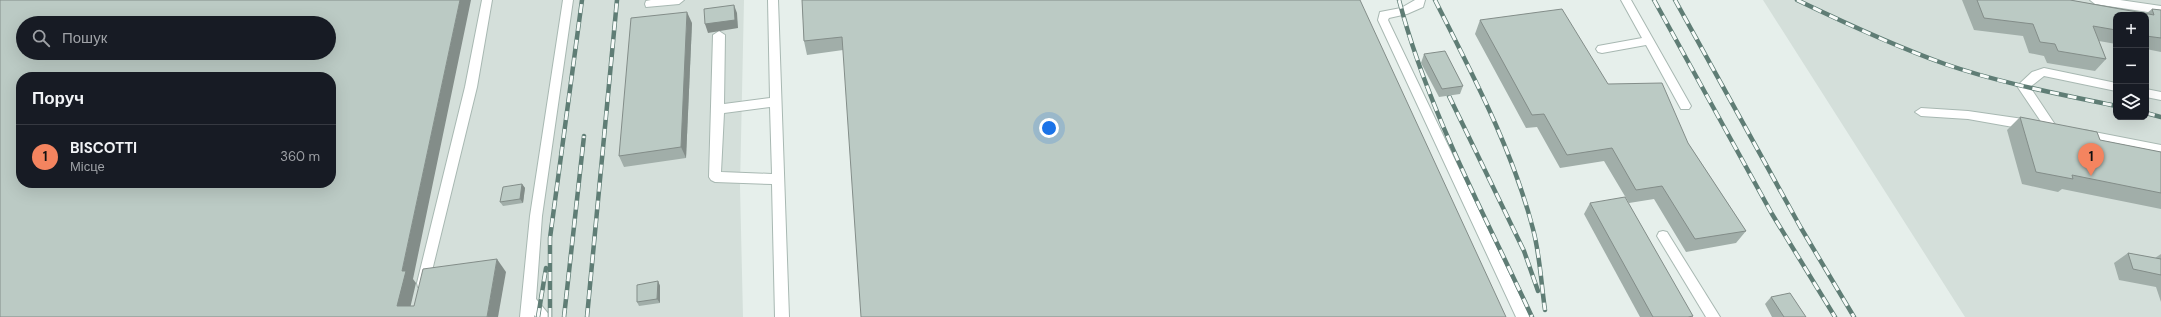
<!DOCTYPE html>
<html lang="uk">
<meta charset="utf-8">
<style>
:root{--surface:#171b24;--page:#242831;--text:#f1f3f6;--muted:#9ea1a6;--line:#363941;--accent:#f4845f}
body{margin:0;font-family:"DM Sans",sans-serif;background:var(--page);color:var(--text)}
.controls{position:absolute;right:12px;top:12px;display:grid;overflow:hidden;border-radius:8px;box-shadow:0 4px 16px #0002}
.controls button{width:36px;height:36px;display:grid;place-items:center;padding:0;border:0;border-bottom:1px solid var(--line);background:var(--surface);color:var(--text);font:20px sans-serif}
.you{position:absolute;left:1049px;top:128px;width:14px;height:14px;margin:-10px;border:3px solid #fff;border-radius:50%;background:#1a73e8;box-shadow:0 0 0 6px #1a73e833}
.badge{display:grid;place-items:center;width:26px;height:26px;border-radius:50%;background:var(--accent);color:#111;font-size:13px;font-weight:700}
.pin{position:absolute;translate:-50% -33px;filter:drop-shadow(0 1px 2px #0008)}
.pin::after{content:'';position:absolute;top:21px;width:14px;height:12px;background:inherit;clip-path:polygon(0 0,100% 0,50% 100%)}
.list{margin:0;padding:0;list-style:none}
h2{display:flex;justify-content:space-between;align-items:center;height:52px;margin:0;padding:0 16px;font-size:17px}
h2 small{font-size:13px;font-weight:400;color:var(--muted)}
.list li{display:grid;grid-template-columns:26px 1fr auto;gap:12px;align-items:center;box-sizing:border-box;height:64px;padding:0 16px;border-top:1px solid var(--line)}
.list b{display:block;font-size:15px;white-space:nowrap}
.list p{margin:0;font-size:13px;white-space:nowrap;color:var(--muted)}
.list em{font-size:13px;font-style:normal;color:var(--muted)}
.icon{flex:none;width:22px;height:22px;fill:none;stroke:currentColor;stroke-width:2;stroke-linecap:round;stroke-linejoin:round}
.map{position:relative;flex:none;width:2161px;height:317px;overflow:hidden}
.search{position:absolute;background:var(--surface);box-shadow:0 4px 16px #0002;left:16px;top:16px;width:320px;height:44px;display:flex;align-items:center;gap:10px;box-sizing:border-box;padding:0 14px;border-radius:22px;color:var(--muted);font-size:15px}
.panel{position:absolute;background:var(--surface);box-shadow:0 4px 16px #0002;left:16px;top:72px;width:320px;height:116px;border-radius:16px}
.map>svg:first-child{display:block}
</style>
<div class="map">
<svg width="2161" height="317" viewBox="0 0 2161 317">
<rect width="100%" height="100%" fill="#e6efeb"/>
<!-- built -->
<g fill="#d4dfda" fill-rule="evenodd">
<path d="M0,0H744L740,186L743,317H0ZM23,23H329V53H23ZM21,77H331V183H21Z"/>
<path d="M1763,0H2161V317H1965ZM2116,15H2146V117H2116Z"/>
</g>
<g fill="none" stroke-linecap="round" stroke-linejoin="round">
<!-- minor casing -->
<g stroke="#a8b8b2" stroke-width="2">
<g id="minor">
<path d="M482,0H492L477,87L429,283L428,287L423,289L418,287L417,283L465,87Z"/>
<path d="M563,0H573L542,216L536,299L551,317H536L534,315V317H520L530,216Z"/>
<path d="M651,0H684L679,4L646,7L645,4L646,1Z"/>
<path d="M768,0H778L789,317H775L772,184L715,182L711,180L709,177L713,35L719,31L725,35L724,104L770,98ZM770,107L772,174L721,172L724,113Z"/>
<path d="M1415,0H1425L1423,7L1407,14L1389,18L1388,20L1530,317H1516L1378,20L1380,12L1401,8Z"/>
<path d="M1621,0H1631L1691,106L1689,109H1681L1646,45L1602,53L1598,52L1596,49L1598,46L1642,38Z"/>
<path d="M2090,0H2120L2161,6V14L2095,4Z"/>
<path d="M2044,68L2116,83V91L2044,76L2030,87L2058,129L2052,134L2048,132L2017,86L2032,72Z"/>
<path d="M2146,89L2161,92V100L2146,97Z"/>
<path d="M1921,108L1968,111L2030,120L2036,125L2030,130L1968,119L1921,116L1915,112Z"/>
<path d="M2084,130L2161,145V155L2080,138L2078,135Z"/>
<path d="M1663,231L1667,232L1720,317H1706L1657,236L1659,232Z"/>
</g>
</g>
<!-- minor -->
<use href="#minor" fill="#fff" fill-rule="evenodd"/>
<!-- rail casing -->
<g stroke="#5f7d75" stroke-width="4.5">
<g id="rail">
<path d="M1399,0C1428,111 1484,213 1532,317"/>
<path d="M1435,0C1472,74 1512,148 1533,229C1540,255 1541,283 1545,310"/>
<path d="M1654,0L1772,214L1835,317"/>
<path d="M1675,0L1801,228L1854,317"/>
<path d="M1797,0C1845,23 1894,46 1945,64C2000,83 2059,94 2116,106"/>
<path d="M1449,96L1524,251L1538,291"/>
<path d="M2146,113L2161,117"/>
<path d="M538,317L546,268"/>
<path d="M550,317V238L582,0"/>
<path d="M564,317L584,136"/>
<path d="M587,317L617,0"/>
</g>
</g>
<!-- rail -->
<use href="#rail" stroke="#f7fbf9" stroke-width="3" stroke-dasharray="9" stroke-linecap="butt"/>
</g>
<!-- wall -->
<g fill="#a1aea9">
<path d="M802,0H1360L843,50L807,55L804,41Z"/>
<path d="M1962,0H2070L2147,13L2152,9L2161,10V52L2146,49V15H2116V44L2099,41L2106,59L2095,71L2047,63L2044,56L2029,53L2023,36L1974,30Z"/>
<path d="M1480,20L1608,84L1688,143L1746,231L1736,243L1686,252L1654,199L1629,203L1604,161L1560,168L1537,127L1526,128L1475,34Z"/>
<path d="M692,23L686,158L624,167L619,156Z"/>
<path d="M1424,54L1463,86L1460,94L1439,97L1421,63Z"/>
<path d="M2020,117L2100,140L2161,152V209L2062,189L2058,192L2022,184L2007,130Z"/>
<path d="M522,184L525,188L523,203L503,206L500,202Z"/>
<path d="M1590,203L1693,316V317H1640L1584,214Z"/>
<path d="M2128,253L2155,258L2161,254V302L2156,287L2119,280L2114,263Z"/>
<path d="M658,281L660,286V303L639,306L637,302Z"/>
<path d="M1771,297L1806,317H1772L1765,304Z"/>
</g>
<!-- shaded-wall -->
<g fill="#838d89">
<path d="M460,0H471L413,279L416,283L408,317L397,306L402,271Z"/>
<path d="M734,5L737,13L738,28L708,33L705,24Z"/>
<path d="M687,12L692,23L686,158L681,147Z"/>
<path d="M522,184L525,188L523,203L520,199Z"/>
<path d="M497,259L506,272L498,317H487Z"/>
<path d="M658,281L660,286V303L657,299Z"/>
</g>
<!-- building -->
<g fill="#bbcac4" stroke="#838d89" fill-rule="evenodd">
<path d="M0,0H460L402,271H406L397,306H414L423,269L497,259L487,317H0ZM23,23H329V53H23ZM21,77H331V183H21Z"/>
<path d="M802,0H1360L1506,317H861L842,37L804,41Z"/>
<path d="M1977,0H2070L2154,15L2152,9L2161,10V38L2146,36V15H2116V30L2093,26L2106,59L2058,51L2055,44L2040,42L2033,24L1984,18Z"/>
<path d="M734,5L735,20L705,24L704,9Z"/>
<path d="M1562,9L1608,84L1662,83L1688,143L1746,231L1695,239L1662,186L1636,190L1612,148L1567,155L1544,114L1532,115L1480,20Z"/>
<path d="M687,12L681,147L619,156L631,18Z"/>
<path d="M1445,51L1463,86L1442,89L1424,54Z"/>
<path d="M2020,117L2097,132L2100,140L2161,152V193L2072,175L2073,179L2036,172Z"/>
<path d="M522,184L520,199L500,202L503,187Z"/>
<path d="M1625,197L1693,316L1688,317H1653L1590,203Z"/>
<path d="M2128,253L2161,259V275L2133,269Z"/>
<path d="M658,281L657,299L637,302V285Z"/>
<path d="M1790,293L1806,317H1784L1771,297Z"/>
</g>
</svg>
<div class="controls">
<button>+</button>
<button>−</button>
<button><svg class="icon" aria-label="layers" viewBox="0 0 24 24"><path d="M12 4l9 5-9 5-9-5zM3 14l9 5 9-5"/></svg></button>
</div>
<div class="you"></div>
<div class="pin badge" style="left:2091px;top:176px">1</div>
<div class="search"><svg class="icon" aria-label="search" viewBox="0 0 24 24"><circle cx="10" cy="10" r="6"/><path d="M15 15l6 6"/></svg>Пошук</div>
<section class="panel">
<h2>Поруч<small></small></h2>
<ul class="list">
<li><span class="badge">1</span><div><b>BISCOTTI</b><p>Місце</p></div><em>360 m</em></li>
</ul>
</section>
</div>
